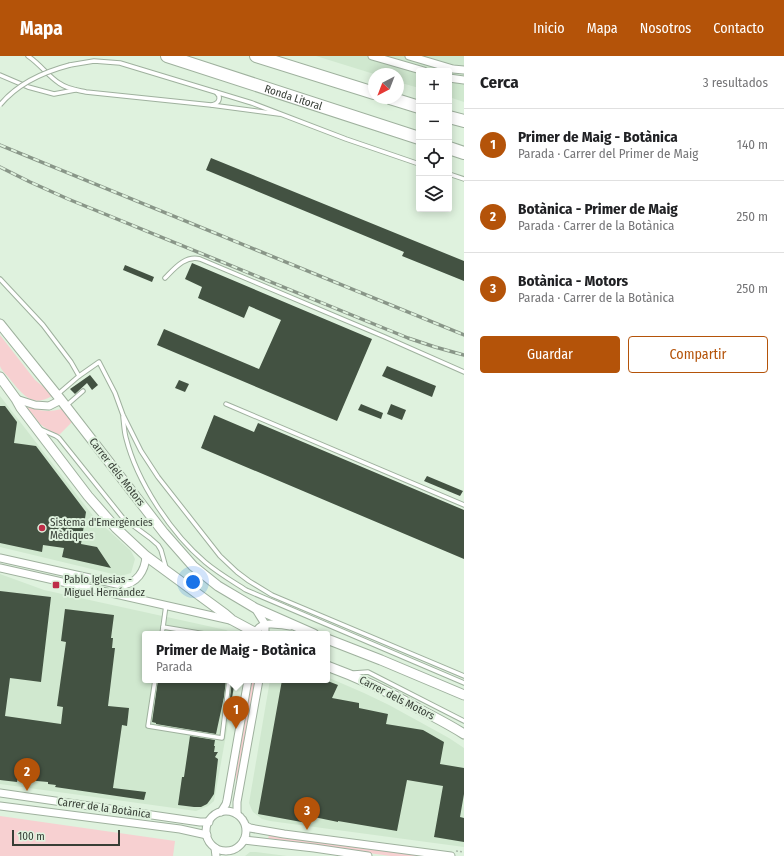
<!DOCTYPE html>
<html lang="es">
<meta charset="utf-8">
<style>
:root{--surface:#fff;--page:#f2f2f2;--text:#202124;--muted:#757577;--line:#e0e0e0;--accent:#b45309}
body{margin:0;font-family:"Fira Sans Condensed",sans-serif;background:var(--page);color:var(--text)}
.controls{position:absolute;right:12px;top:12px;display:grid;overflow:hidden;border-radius:4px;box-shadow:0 2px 10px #0003}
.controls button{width:36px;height:36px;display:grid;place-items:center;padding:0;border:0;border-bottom:1px solid var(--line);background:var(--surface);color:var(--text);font:20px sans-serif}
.compass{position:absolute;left:368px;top:12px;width:36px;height:36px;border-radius:50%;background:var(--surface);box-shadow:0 2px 10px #0003;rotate:222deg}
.scale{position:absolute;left:12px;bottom:10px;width:108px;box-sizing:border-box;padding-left:4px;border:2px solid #373e36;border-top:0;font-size:11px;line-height:14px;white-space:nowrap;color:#373e36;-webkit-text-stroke:3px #dff2de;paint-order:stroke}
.you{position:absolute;left:193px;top:526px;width:14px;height:14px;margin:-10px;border:3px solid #fff;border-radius:50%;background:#1a73e8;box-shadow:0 0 0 6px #1a73e833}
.badge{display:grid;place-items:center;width:26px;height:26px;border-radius:50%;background:var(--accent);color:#fff;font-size:13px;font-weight:700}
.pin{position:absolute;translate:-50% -33px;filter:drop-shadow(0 1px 2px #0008)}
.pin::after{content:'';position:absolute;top:21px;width:14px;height:12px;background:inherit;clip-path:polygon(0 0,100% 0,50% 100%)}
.popup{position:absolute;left:142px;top:575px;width:188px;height:52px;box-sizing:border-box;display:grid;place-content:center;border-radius:4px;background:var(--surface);filter:drop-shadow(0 1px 3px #0005);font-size:13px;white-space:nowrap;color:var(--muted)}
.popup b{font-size:15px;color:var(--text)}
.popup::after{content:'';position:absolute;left:50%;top:100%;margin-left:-8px;border:8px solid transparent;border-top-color:var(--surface)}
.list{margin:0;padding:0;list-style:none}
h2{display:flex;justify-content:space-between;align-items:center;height:52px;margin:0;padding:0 16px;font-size:17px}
h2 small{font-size:13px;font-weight:400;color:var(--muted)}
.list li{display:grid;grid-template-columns:26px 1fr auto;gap:12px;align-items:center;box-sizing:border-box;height:72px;padding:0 16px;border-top:1px solid var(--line)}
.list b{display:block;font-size:15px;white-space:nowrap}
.list p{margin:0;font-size:13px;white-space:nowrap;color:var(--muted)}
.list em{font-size:13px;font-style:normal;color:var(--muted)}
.actions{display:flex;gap:8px;padding:12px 16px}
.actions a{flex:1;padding:9px 0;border:1px solid var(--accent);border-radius:4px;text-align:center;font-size:14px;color:var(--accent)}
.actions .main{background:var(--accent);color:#fff}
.icon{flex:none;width:22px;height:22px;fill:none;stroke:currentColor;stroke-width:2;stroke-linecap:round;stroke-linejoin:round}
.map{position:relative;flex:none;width:464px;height:800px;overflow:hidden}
header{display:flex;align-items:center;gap:24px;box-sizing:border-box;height:56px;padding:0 20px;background:var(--accent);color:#fff}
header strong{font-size:19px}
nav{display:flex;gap:22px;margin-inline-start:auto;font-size:14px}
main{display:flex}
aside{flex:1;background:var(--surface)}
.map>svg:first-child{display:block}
</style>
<header>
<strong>Mapa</strong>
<nav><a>Inicio</a><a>Mapa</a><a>Nosotros</a><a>Contacto</a></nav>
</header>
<main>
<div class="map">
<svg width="464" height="800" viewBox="0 0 464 800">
<rect width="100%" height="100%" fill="#dff2de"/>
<!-- built -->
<g fill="#d0e8cf">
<path d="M316,0H464V46L449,41V15H419V32L398,26V18H374Z"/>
<path d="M0,340L94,461L131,495L135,503L131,517L121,520L0,491Z"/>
<path d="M0,518L44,534L226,574L233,578H145V624H236L214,745L208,750L196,755L0,728Z"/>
<path d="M327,621L364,637L389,649L449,682L464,692V791L270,765L262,763L253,756L251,752L249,747L270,624H327Z"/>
<path d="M250,796H256L287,800H245Z"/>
</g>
<!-- green -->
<g fill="#f7d0d1">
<path d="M0,279L35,324L46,333L52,340C31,353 21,336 9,322C7,319 1,314 0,310C0,306 0,285 0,279Z"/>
<path d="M27,349C40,356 48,356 62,353L72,366L59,379L47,373L40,368L27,351Z"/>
<path d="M251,624H255L237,725L236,724V710Z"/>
<path d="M0,760L175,785L173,800H0Z"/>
<path d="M269,779L422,800H391L272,784L268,783Z"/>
</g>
<!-- building -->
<g fill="#435242">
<path d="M211,102L464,205V225L402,200L404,196L206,114Z"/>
<path d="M192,207L372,283L337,365L157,289L164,273L259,313L281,264L249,250L244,262L198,242L202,231L185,223Z"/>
<path d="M125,209L154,221L152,226L123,214Z"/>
<path d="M387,310L436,330L432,341L382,320Z"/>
<path d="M90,319L98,329L92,334L87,327L75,338L70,333Z"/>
<path d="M179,324L189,328L185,336L175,332Z"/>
<path d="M361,348L383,357L381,363L358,354Z"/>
<path d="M391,348L406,354L402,364L387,358Z"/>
<path d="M0,350H5L17,366L14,387L36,390L86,456L81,488L97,491L111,512L62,501L64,492L43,489L42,496L0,487Z"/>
<path d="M214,359L254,376L258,367L464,454V503L201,392Z"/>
<path d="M427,420L463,435L460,440L424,425Z"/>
<path d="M0,535L51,541L41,626L10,622L5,660L61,668L63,651L57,650L66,586L61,585L65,553L114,559L111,582H113L112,592H115L108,650L129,652L127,670L122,669L113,732L146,736L144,744L55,731L56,729L48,728V726L37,725L18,722L17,726L0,724Z"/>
<path d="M158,624H226L224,641L216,678L156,668V667L152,666Z"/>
<path d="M232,624H235L232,642H230Z"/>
<path d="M282,624H325L338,629L332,642L359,647V652L388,658L386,668L423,674L444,686L440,708L464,712V738L460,761L464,762V786L434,781L443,730L407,724L397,775L338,765V766L309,760L307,767L258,758Z"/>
<path d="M190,680L215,684L214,690H215L214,696H218L215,701L218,703L214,738L210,744L207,748L201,751H194L178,749L182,721H184Z"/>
</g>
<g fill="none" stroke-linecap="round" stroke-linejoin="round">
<!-- lane casing -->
<g stroke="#9fb19e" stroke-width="5.5">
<g id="lane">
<path d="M28,0C40,8 48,20 59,27C67,33 77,34 86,36L211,49L279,58"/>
<path d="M70,9L94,5L120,7L252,47L346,83L419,108"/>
<path d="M0,19L28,31L54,38L75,34"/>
<path d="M212,49C217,48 220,45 219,40L216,36"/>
<path d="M449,118L464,123"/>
<path d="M165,222C174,213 185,199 200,203L385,281L464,316"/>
<path d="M0,223L43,269L71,306L79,320L58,338"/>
<path d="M79,320L99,306L115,337L123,359L141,395L158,421L220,500L237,516L249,525L272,539L464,620"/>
<path d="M226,348L464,449"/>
<path d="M67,349L83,335"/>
<path d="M123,361C124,368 124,375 126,382C137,426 171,477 205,506C218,517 232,525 246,534L464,627"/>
<path d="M40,373L56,380L59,382L123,462L150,482L158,489L161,494L166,512"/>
<path d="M163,571L166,549"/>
<path d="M162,578L163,571L205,578"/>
<path d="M354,617L368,616L464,665"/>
<path d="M155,624L148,670L222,682L229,624"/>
</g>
</g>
<!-- street casing -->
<g stroke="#9fb19e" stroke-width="9">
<g id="street">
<path d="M372,0L424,15"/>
<path d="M409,0L453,13L464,14"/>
<path d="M449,22L464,24"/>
<path d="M16,343L35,349L49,350L61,344"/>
<path d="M0,502L121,529C137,528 145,515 146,500"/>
<path d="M0,512L230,564"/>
<path d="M255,552L265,568V578"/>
<path d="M255,578C260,564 277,568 290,570"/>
<path d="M0,737L200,766H209"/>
<path d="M0,750L180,773L207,779"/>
<circle cx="226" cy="775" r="20"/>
<path d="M221,756L226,748L227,744L248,624"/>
<path d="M237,758V746L259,624"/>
<path d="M246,770L250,772L284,778L451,800"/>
<path d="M244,784L314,792L368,800"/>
<path d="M215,792L216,800"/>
</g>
</g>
<!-- secondary casing -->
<g stroke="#9fb19e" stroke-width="11">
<g id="secondary">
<path d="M0,268L61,344L164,477L193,510L218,530L255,552L314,578"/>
<path d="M0,321L16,343L21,352L88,440L116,472L146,500L225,558L232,564L258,578"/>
<path d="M327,583L381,604L464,639"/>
<path d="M327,610C360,622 391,637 421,654C436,662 450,669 464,678"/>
</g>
</g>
<!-- highway casing -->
<g stroke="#9fb19e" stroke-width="14">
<g id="highway">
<path id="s1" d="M167,0L419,82"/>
<path d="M256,0L374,37"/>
<path d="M390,42L419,51"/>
<path d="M449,61L464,65"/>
<path d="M449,92L464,97"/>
</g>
</g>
<!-- path -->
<g stroke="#abbaaa" stroke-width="1.5" stroke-dasharray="2 2" stroke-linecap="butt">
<circle cx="227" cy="775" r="23"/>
<path d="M456,795L464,796"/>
</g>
<!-- lane -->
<use href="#lane" stroke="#fff" stroke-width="3.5"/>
<!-- street -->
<use href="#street" stroke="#fff" stroke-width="7"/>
<!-- secondary -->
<use href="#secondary" stroke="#fff" stroke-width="9"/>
<!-- highway -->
<use href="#highway" stroke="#fff" stroke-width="12"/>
<!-- rail casing -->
<g stroke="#899688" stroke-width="3.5">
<g id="rail">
<path d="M0,89L464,279"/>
<path d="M0,111L30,126L68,143L408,282L435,291L464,299"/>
</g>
</g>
<!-- rail -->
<use href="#rail" stroke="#dff2de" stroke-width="2" stroke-dasharray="6" stroke-linecap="butt"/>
<!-- lane-bridge casing -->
<g stroke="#9fb19e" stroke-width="5.5" stroke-linecap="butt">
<path id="lane-bridge" d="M0,49C18,27 43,16 70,9"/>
</g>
<!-- lane-bridge -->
<use href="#lane-bridge" stroke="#fff" stroke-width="3.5"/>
</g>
<!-- markers -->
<g fill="#be2d47" stroke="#dff2de" stroke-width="1.5">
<circle cx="42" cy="472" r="4"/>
<rect x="52" y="525" width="8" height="8" rx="2"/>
</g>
<g text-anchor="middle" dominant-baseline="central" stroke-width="4" stroke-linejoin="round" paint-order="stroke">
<!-- street labels -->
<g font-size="11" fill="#373e36" stroke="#dff2de">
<text stroke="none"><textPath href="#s1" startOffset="133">Ronda Litoral</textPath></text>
<text transform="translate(117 416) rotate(52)">Carrer dels Motors</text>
<text transform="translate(397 642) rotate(27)">Carrer dels Motors</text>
<text transform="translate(104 752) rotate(8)">Carrer de la Botànica</text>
</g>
<!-- poi labels -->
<g font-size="11" fill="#373e36" stroke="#dff2de" text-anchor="start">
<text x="50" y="466">Sistema d'Emergències<tspan x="50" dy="13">Mèdiques</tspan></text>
<text x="64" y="523">Pablo Iglesias -<tspan x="64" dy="13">Miguel Hernández</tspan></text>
</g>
</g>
</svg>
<div class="controls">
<button>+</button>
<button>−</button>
<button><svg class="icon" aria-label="locate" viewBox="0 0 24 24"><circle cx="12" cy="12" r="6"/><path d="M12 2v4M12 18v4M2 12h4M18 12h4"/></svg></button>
<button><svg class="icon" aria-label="layers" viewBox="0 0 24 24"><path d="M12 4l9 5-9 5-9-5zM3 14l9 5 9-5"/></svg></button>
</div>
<svg class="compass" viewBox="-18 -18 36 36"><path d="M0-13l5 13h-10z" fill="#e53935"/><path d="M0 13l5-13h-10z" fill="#757577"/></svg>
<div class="scale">100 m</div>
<div class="you"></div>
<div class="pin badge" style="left:236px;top:673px">1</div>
<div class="popup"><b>Primer de Maig - Botànica</b>Parada</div>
<div class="pin badge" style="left:27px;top:735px">2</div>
<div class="pin badge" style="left:307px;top:774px">3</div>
</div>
<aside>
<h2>Cerca<small>3 resultados</small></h2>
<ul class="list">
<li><span class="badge">1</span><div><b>Primer de Maig - Botànica</b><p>Parada · Carrer del Primer de Maig</p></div><em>140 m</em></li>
<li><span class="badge">2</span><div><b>Botànica - Primer de Maig</b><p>Parada · Carrer de la Botànica</p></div><em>250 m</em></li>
<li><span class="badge">3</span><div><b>Botànica - Motors</b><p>Parada · Carrer de la Botànica</p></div><em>250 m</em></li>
</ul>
<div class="actions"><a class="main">Guardar</a><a>Compartir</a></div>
</aside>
</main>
